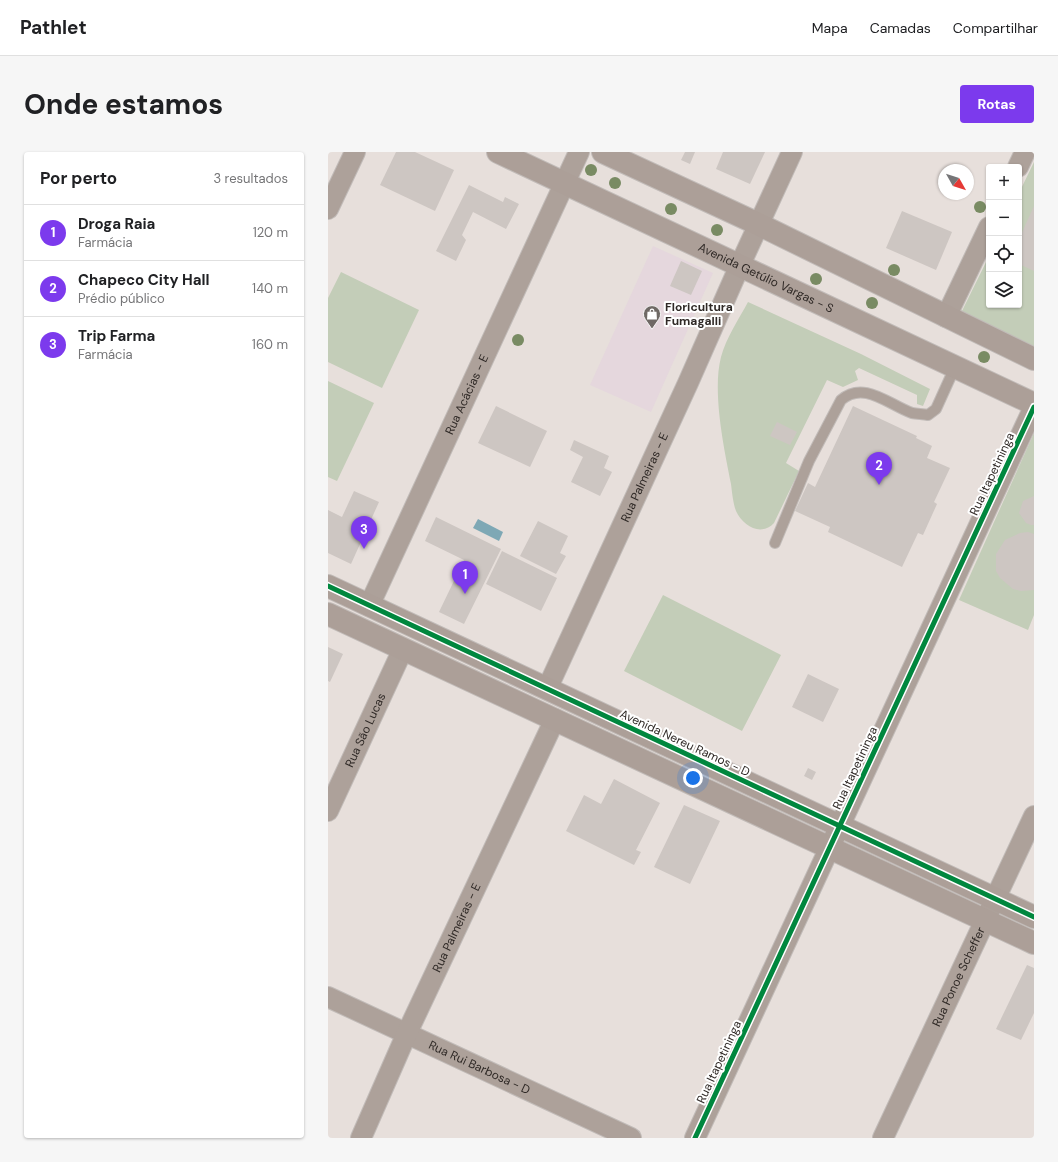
<!DOCTYPE html>
<html lang="pt">
<meta charset="utf-8">
<style>
:root{--surface:#fff;--page:#f6f6f6;--text:#202124;--muted:#757577;--line:#e0e0e0;--accent:#7c3aed}
body{margin:0;font-family:"DM Sans",sans-serif;background:var(--page);color:var(--text)}
.controls{position:absolute;right:12px;top:12px;display:grid;overflow:hidden;border-radius:4px;box-shadow:0 1px 3px #0004}
.controls button{width:36px;height:36px;display:grid;place-items:center;padding:0;border:0;border-bottom:1px solid var(--line);background:var(--surface);color:var(--text);font:20px sans-serif}
.compass{position:absolute;left:610px;top:12px;width:36px;height:36px;border-radius:50%;background:var(--surface);box-shadow:0 1px 3px #0004;rotate:129deg}
.you{position:absolute;left:365px;top:626px;width:14px;height:14px;margin:-10px;border:3px solid #fff;border-radius:50%;background:#1a73e8;box-shadow:0 0 0 6px #1a73e833}
.badge{display:grid;place-items:center;width:26px;height:26px;border-radius:50%;background:var(--accent);color:#fff;font-size:13px;font-weight:700}
.pin{position:absolute;translate:-50% -33px;filter:drop-shadow(0 1px 2px #0008)}
.pin::after{content:'';position:absolute;top:21px;width:14px;height:12px;background:inherit;clip-path:polygon(0 0,100% 0,50% 100%)}
.list{margin:0;padding:0;list-style:none}
h2{display:flex;justify-content:space-between;align-items:center;height:52px;margin:0;padding:0 16px;font-size:17px}
h2 small{font-size:13px;font-weight:400;color:var(--muted)}
.list li{display:grid;grid-template-columns:26px 1fr auto;gap:12px;align-items:center;box-sizing:border-box;height:56px;padding:0 16px;border-top:1px solid var(--line)}
.list b{display:block;font-size:15px;white-space:nowrap}
.list p{margin:0;font-size:13px;white-space:nowrap;color:var(--muted)}
.list em{font-size:13px;font-style:normal;color:var(--muted)}
.icon{flex:none;width:22px;height:22px;fill:none;stroke:currentColor;stroke-width:2;stroke-linecap:round;stroke-linejoin:round}
.map{position:relative;flex:none;width:706px;height:986px;overflow:hidden;border-radius:4px}
header{display:flex;align-items:center;gap:24px;box-sizing:border-box;height:56px;padding:0 20px;background:var(--surface);border-bottom:1px solid var(--line)}
header strong{font-size:19px}
nav{display:flex;gap:22px;margin-inline-start:auto;font-size:14px}
.intro{display:flex;align-items:center;justify-content:space-between;box-sizing:border-box;height:96px;padding:0 24px}
h1{margin:0;font-size:28px}
.button{padding:10px 18px;border-radius:4px;background:var(--accent);color:#fff;font-size:14px;font-weight:700}
main{display:flex;gap:24px;padding:0 24px}
aside{flex:1;background:var(--surface);border-radius:4px;box-shadow:0 1px 3px #0004}
.map>svg:first-child{display:block}
</style>
<header>
<strong>Pathlet</strong>
<nav><a>Mapa</a><a>Camadas</a><a>Compartilhar</a></nav>
</header>
<div class="intro"><h1>Onde estamos</h1><a class="button">Rotas</a></div>
<main>
<aside>
<h2>Por perto<small>3 resultados</small></h2>
<ul class="list">
<li><span class="badge">1</span><div><b>Droga Raia</b><p>Farmácia</p></div><em>120 m</em></li>
<li><span class="badge">2</span><div><b>Chapeco City Hall</b><p>Prédio público</p></div><em>140 m</em></li>
<li><span class="badge">3</span><div><b>Trip Farma</b><p>Farmácia</p></div><em>160 m</em></li>
</ul>
</aside>
<div class="map">
<svg width="706" height="986" viewBox="0 0 706 986">
<rect width="100%" height="100%" fill="#e7dfdb"/>
<!-- commercial -->
<path fill="#e5d7dd" d="M325,94L385,121L323,260L262,233Z"/>
<!-- green -->
<g fill="#c3cdb8">
<path d="M706,10V204L634,159L661,104V153H691V41Z"/>
<path d="M13,120L91,158L54,236L0,210V146Z"/>
<path d="M420,150L533,202L602,237L595,254L589,252V243L531,216L527,219L530,228L515,235L499,228L458,311L471,319L446,371C433,385 415,374 408,359C405,351 404,340 403,332C396,296 384,240 393,205C398,186 411,167 420,150Z"/>
<path d="M0,229L46,251L9,329L0,325Z"/>
<path d="M706,281V463L700,478L631,448Z"/>
<path d="M335,443L453,503L414,579L296,519Z"/>
</g>
<!-- water -->
<path fill="#7ea8b5" d="M150,367L175,380L171,389L145,376Z"/>
<!-- building -->
<g fill="#cdc6c2">
<path d="M68,0H87L126,18L107,59L52,33Z"/>
<path d="M357,0H367L362,12L353,8Z"/>
<path d="M395,0H437L422,32L388,17Z"/>
<path d="M141,33L175,50L177,45L191,52L178,77L145,60L134,83L138,88L128,109L108,99Z"/>
<path d="M706,54V119L691,112V87Z"/>
<path d="M574,59L624,80L608,118L558,96Z"/>
<path d="M353,109L374,119L363,143L342,134Z"/>
<path d="M168,254L219,279L202,315L150,291Z"/>
<path d="M525,254L589,284L588,286L604,294L599,306L622,316L606,350L609,352L595,383L590,381L574,415L500,380L502,375L467,359L480,331L487,335Z"/>
<path d="M449,270L469,280L462,293L442,284Z"/>
<path d="M246,288L281,304L276,316L284,320L272,344L243,330L255,305L242,298Z"/>
<path d="M26,339L51,350L23,412L0,401V358L14,365Z"/>
<path d="M706,344V373H703L698,371L691,361L695,349Z"/>
<path d="M108,365L173,397L136,472L111,460L136,408L97,389Z"/>
<path d="M210,369L240,384L232,401L238,404L228,422L192,404Z"/>
<path d="M700,380L706,382V438L693,439L685,437L672,426L668,419V402L677,388L692,381Z"/>
<path d="M174,399L229,426L213,459L158,432Z"/>
<path d="M0,495L15,502L2,530L0,529Z"/>
<path d="M480,522L511,537L495,570L464,555Z"/>
<path d="M480,616L488,620L484,628L476,624Z"/>
<path d="M286,627L332,651L308,698L313,700L306,713L238,679L256,643L273,652Z"/>
<path d="M356,653L392,669L362,732L326,715Z"/>
<path d="M699,813L706,816V861L693,888L668,877Z"/>
</g>
<g fill="none" stroke-linecap="round" stroke-linejoin="round">
<!-- lane casing -->
<g stroke="#c1bbb8" stroke-width="12">
<path id="lane" d="M447,391L481,309L513,248C536,228 561,253 584,261C589,262 595,262 600,263L608,257L627,215"/>
</g>
<!-- street casing -->
<g stroke="#c1bbb8" stroke-width="22">
<g id="street">
<path d="M690,15L697,0"/>
<path d="M0,57L27,0"/>
<path d="M618,165L661,75"/>
<path id="s1" d="M41,454L251,0"/>
<path id="s2" d="M219,537L360,231L412,113L464,0"/>
<path id="s3" d="M0,659L75,497"/>
<path id="s4" d="M0,845L303,986"/>
<path id="s5" d="M33,986L79,881L227,567"/>
<path d="M367,986L706,255"/>
<path id="s6" d="M555,986L706,664"/>
</g>
</g>
<!-- secondary casing -->
<g stroke="#c1bbb8" stroke-width="24">
<g id="secondary">
<path id="s7" d="M170,0L706,252"/>
<path d="M275,0L430,72L706,207"/>
<path d="M0,434L706,765"/>
<path d="M0,462L706,791"/>
</g>
</g>
<!-- lane -->
<use href="#lane" stroke="#ada19a" stroke-width="10"/>
<!-- street -->
<use href="#street" stroke="#ada19a" stroke-width="20"/>
<!-- secondary -->
<use href="#secondary" stroke="#ac9f98" stroke-width="22"/>
<!-- cycleway casing -->
<g stroke="#fff" stroke-width="8">
<g id="cycleway">
<path d="M0,434L706,765"/>
<path d="M367,986L706,255"/>
</g>
</g>
<!-- cycleway -->
<use href="#cycleway" stroke="#00873e" stroke-width="5"/>
</g>
<!-- trees -->
<g fill="#798b63">
<circle cx="263" cy="18" r="6"/>
<circle cx="287" cy="31" r="6"/>
<circle cx="652" cy="55" r="6"/>
<circle cx="343" cy="57" r="6"/>
<circle cx="389" cy="78" r="6"/>
<circle cx="566" cy="118" r="6"/>
<circle cx="488" cy="127" r="6"/>
<circle cx="544" cy="151" r="6"/>
<circle cx="190" cy="188" r="6"/>
<circle cx="656" cy="205" r="6"/>
</g>
<!-- icons -->
<defs>
<g id="shop-pin" transform="scale(0.9)"><path d="M0 17L-7.5 6A9.5 9.5 0 1 1 7.5 6Z" fill="#6f6965" stroke="#fff"/><path d="M-5-2.5h2.3a2.7 3.5 0 0 1 5.4 0H5L5.5 6h-11ZM-1.5-2.5h3a1.5 2.3 0 0 0-3 0Z" fill="#fff"/></g>
</defs>
<g fill-rule="evenodd">
<use href="#shop-pin" x="324" y="162"/>
</g>
<g text-anchor="middle" dominant-baseline="central" stroke-width="4" stroke-linejoin="round" paint-order="stroke">
<!-- street labels -->
<g font-size="12" fill="#2f2926" stroke="#fff">
<text stroke="none"><textPath href="#s7" startOffset="296">Avenida Getúlio Vargas - S</textPath></text>
<text stroke="none"><textPath href="#s1" startOffset="233">Rua Acácias - E</textPath></text>
<text transform="translate(664 322) rotate(-65)">Rua Itapetininga</text>
<text stroke="none"><textPath href="#s2" startOffset="233">Rua Palmeiras - E</textPath></text>
<text stroke="none"><textPath href="#s3" startOffset="89">Rua São Lucas</textPath></text>
<text transform="translate(357 591) rotate(25)">Avenida Nereu Ramos - D</text>
<text transform="translate(527 616) rotate(-65)">Rua Itapetininga</text>
<text stroke="none"><textPath href="#s5" startOffset="231">Rua Palmeiras - E</textPath></text>
<text stroke="none"><textPath href="#s6" startOffset="178">Rua Ponoe Scheffer</textPath></text>
<text transform="translate(391 910) rotate(-65)">Rua Itapetininga</text>
<text stroke="none"><textPath href="#s4" startOffset="167">Rua Rui Barbosa - D</textPath></text>
</g>
<!-- poi labels -->
<g font-size="12" font-weight="bold" fill="#2f2926" stroke="#fff" text-anchor="start">
<text x="337" y="155">Floricultura<tspan x="337" dy="14">Fumagalli</tspan></text>
</g>
</g>
</svg>
<div class="controls">
<button>+</button>
<button>−</button>
<button><svg class="icon" aria-label="locate" viewBox="0 0 24 24"><circle cx="12" cy="12" r="6"/><path d="M12 2v4M12 18v4M2 12h4M18 12h4"/></svg></button>
<button><svg class="icon" aria-label="layers" viewBox="0 0 24 24"><path d="M12 4l9 5-9 5-9-5zM3 14l9 5 9-5"/></svg></button>
</div>
<svg class="compass" viewBox="-18 -18 36 36"><path d="M0-13l5 13h-10z" fill="#e53935"/><path d="M0 13l5-13h-10z" fill="#757577"/></svg>
<div class="you"></div>
<div class="pin badge" style="left:137px;top:442px">1</div>
<div class="pin badge" style="left:551px;top:333px">2</div>
<div class="pin badge" style="left:36px;top:397px">3</div>
</div>
</main>
